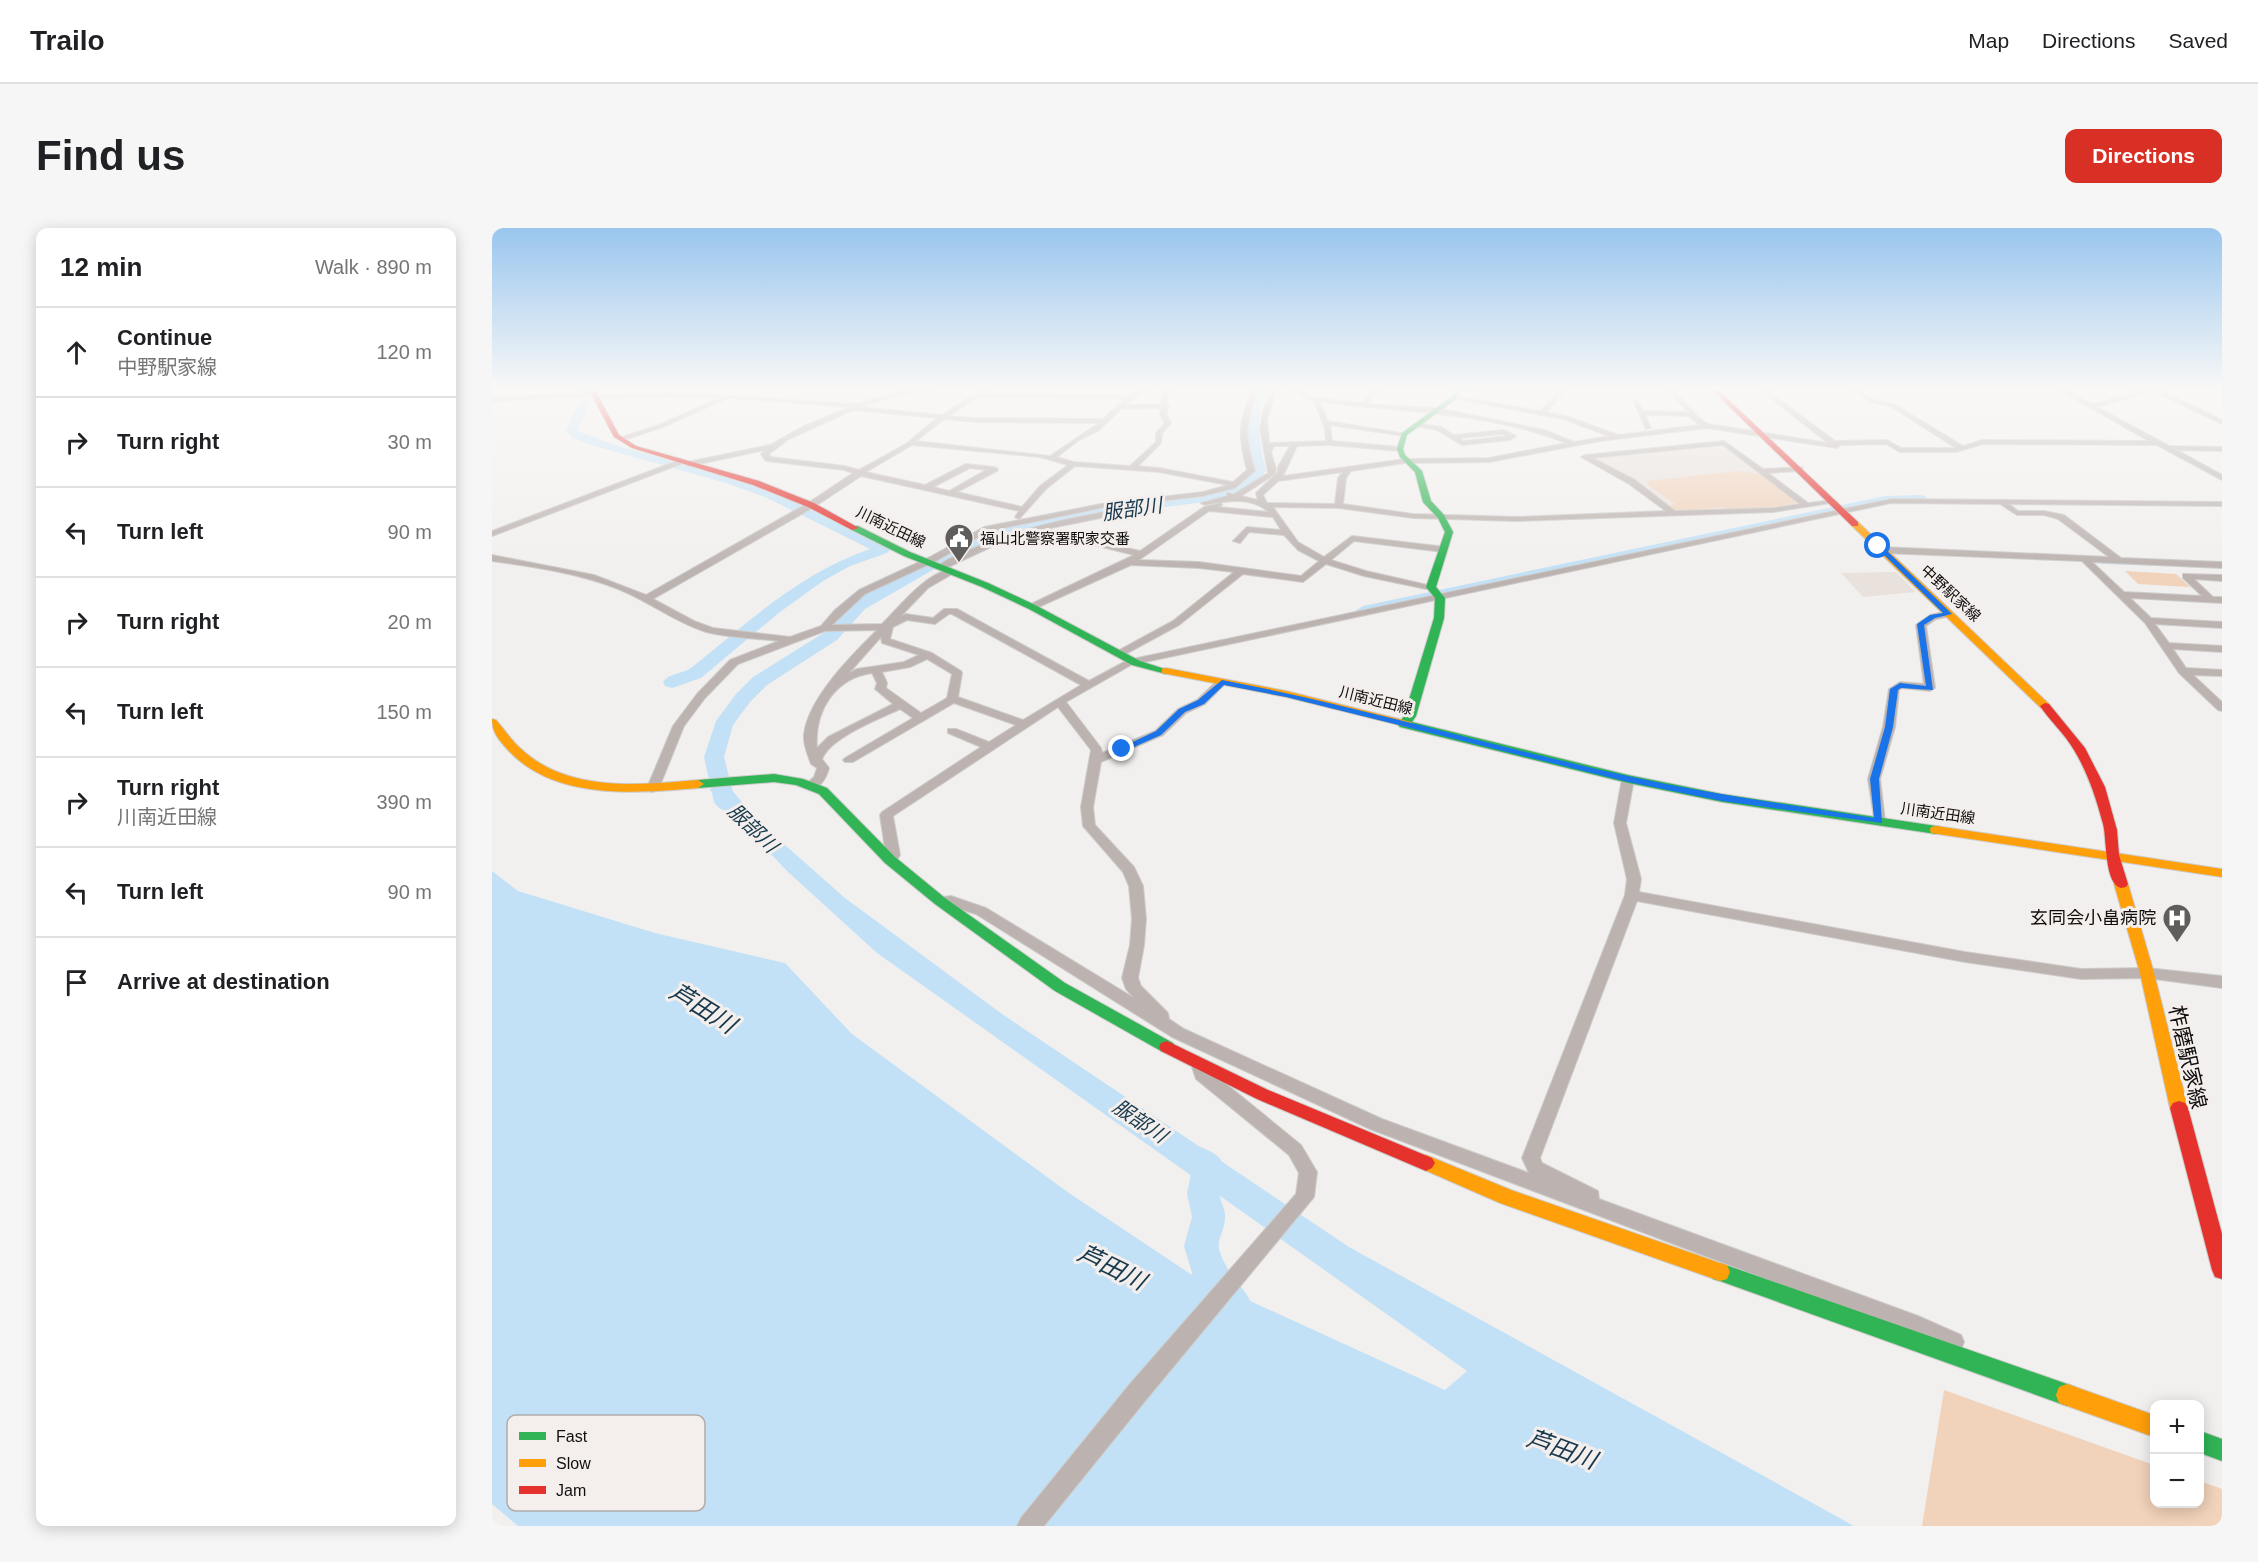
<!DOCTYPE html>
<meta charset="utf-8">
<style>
:root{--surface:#fff;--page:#f6f6f6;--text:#202124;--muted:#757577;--line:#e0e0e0;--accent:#d93025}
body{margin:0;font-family:Arial,"Noto Sans JP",sans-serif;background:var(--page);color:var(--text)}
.controls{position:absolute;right:18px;bottom:18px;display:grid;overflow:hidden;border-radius:12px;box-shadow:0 3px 15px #0003}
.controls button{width:54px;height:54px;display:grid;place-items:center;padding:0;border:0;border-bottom:2px solid var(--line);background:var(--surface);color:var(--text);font:30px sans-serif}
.stop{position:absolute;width:18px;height:18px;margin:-14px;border:4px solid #1a73e8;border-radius:50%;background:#fff}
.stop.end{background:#1a73e8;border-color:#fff;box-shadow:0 2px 6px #0008}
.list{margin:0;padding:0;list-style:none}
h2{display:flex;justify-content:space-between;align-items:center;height:78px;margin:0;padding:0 24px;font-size:26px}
h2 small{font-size:20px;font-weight:400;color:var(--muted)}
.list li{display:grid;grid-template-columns:39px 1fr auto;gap:18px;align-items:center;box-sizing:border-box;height:90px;padding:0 24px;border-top:2px solid var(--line)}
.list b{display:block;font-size:22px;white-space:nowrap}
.list p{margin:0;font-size:20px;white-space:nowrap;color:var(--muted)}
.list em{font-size:20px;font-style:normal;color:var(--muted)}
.icon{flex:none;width:33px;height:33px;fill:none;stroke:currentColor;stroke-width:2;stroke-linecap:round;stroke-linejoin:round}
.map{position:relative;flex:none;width:1730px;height:1298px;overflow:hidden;border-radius:12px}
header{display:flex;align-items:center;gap:36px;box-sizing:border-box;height:84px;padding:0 30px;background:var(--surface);border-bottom:2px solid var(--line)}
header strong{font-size:28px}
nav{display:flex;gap:33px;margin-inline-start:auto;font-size:21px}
.intro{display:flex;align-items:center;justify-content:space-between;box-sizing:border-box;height:144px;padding:0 36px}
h1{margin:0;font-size:42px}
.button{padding:15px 27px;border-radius:12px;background:var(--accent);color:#fff;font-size:21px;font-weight:700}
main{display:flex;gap:36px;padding:0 36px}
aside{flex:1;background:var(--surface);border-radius:12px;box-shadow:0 3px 15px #0003}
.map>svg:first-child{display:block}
</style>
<header>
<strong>Trailo</strong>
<nav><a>Map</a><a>Directions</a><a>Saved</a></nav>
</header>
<div class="intro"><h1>Find us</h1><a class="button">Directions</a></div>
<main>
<aside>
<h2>12 min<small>Walk · 890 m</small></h2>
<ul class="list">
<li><svg class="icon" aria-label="ahead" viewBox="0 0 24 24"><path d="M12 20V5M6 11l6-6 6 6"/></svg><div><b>Continue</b><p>中野駅家線</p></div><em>120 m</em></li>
<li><svg class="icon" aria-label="right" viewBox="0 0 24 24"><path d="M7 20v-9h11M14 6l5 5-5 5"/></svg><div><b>Turn right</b></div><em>30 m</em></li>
<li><svg class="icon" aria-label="left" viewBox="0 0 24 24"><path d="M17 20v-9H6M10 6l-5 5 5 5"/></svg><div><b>Turn left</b></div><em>90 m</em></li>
<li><svg class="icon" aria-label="right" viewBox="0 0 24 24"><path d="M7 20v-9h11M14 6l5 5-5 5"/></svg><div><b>Turn right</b></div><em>20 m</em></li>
<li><svg class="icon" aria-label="left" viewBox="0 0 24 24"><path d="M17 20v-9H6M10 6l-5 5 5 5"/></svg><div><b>Turn left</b></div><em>150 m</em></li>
<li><svg class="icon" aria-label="right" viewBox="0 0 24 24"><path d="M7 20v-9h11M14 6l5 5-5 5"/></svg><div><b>Turn right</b><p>川南近田線</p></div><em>390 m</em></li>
<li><svg class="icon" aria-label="left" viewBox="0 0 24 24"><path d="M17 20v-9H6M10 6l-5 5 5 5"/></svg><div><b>Turn left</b></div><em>90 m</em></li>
<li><svg class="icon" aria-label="arrive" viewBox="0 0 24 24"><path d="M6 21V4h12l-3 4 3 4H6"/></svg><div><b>Arrive at destination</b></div></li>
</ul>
</aside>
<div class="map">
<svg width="1730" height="1298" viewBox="0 0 1730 1298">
<rect width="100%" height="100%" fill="#f2f0ee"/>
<!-- built -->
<g fill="#e9e1dc">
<path d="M1232,216L1288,258L1307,276L1277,280L1184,284L1099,230Z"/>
<path d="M1404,344L1424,364L1371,369L1349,345Z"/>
</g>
<!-- industrial -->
<path fill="#f1eade" d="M263,160H381L378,172L365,176L266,171L275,166L254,164Z"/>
<!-- green -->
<g fill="#f1d2ba">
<path d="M1247,243L1274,247L1305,275L1275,280L1234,281L1232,279L1185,283L1177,278L1183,276L1155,256L1157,255L1155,253Z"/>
<path d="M1633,343L1684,346L1698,359L1646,356Z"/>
<path d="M1452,1162L1662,1237V1276H1708V1253L1730,1261V1298H1430Z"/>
</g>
<!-- water -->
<path fill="#c2e1f6" d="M237,559L268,595L353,670L510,786L857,1019L1362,1298H26L0,1276V643L26,663L163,705L293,735L360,806L577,965L697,1045L953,1162L975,1143L385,725L295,643L217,561Z"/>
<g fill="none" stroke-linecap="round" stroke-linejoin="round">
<!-- stream -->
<path stroke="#c2e1f6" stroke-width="2" d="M1611,335L1667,337"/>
<!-- river -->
<g fill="#c2e1f6" fill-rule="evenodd">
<path d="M85,160H95L99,170L86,202L88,204L126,218L263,256L340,289L398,322L395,325L358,338L331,353L288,384L209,450L180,460L173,458L171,454C177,445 190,446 199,440C257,394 306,346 378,321L273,269L234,255L99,217L80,210L74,202L89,170Z"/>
<path d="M766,160H776C762,189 767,212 774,242L767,253L747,264L721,273L611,287L519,306L458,332L373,381L345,412L275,457L258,474L241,497L232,529L243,572L247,577L244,582C234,584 228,583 222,574L212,529L224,493L244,466L261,449L333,404L361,373L448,326L510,299L611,279L714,266L737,258L757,247L761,242C755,211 751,189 766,160Z"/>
<path d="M1428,267L1433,268L1435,271L1433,274L1393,276L871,388L863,383L871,378L1393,268Z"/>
<path d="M706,918C746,933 724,941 728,968C729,975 734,983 733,990C733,1001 725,1011 727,1021C733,1045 753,1058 762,1080L757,1092L744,1097L731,1092L706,1060L701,1048L692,1018L700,989L695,966L699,945L690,932L695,922Z"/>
</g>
<!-- street casing -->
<g stroke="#cdcccb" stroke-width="2">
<g id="street">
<path d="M435,160H444L401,169L368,179L450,187L491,160H498L491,165L639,167L650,160H657L633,177L669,176L671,160H677L675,176L677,178L674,186L679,195L670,205L669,215L646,238L667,240L741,254L755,242C745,204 747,197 760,160H766C753,198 752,204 763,243L743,260L711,268L609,280L497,303L444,333L373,366L340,397L390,396C411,375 430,349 459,340L463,343L462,345L436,360L409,388L414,386L441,390L452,381H465L597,453L636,432L1399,271L1730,274V278L1517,276L1526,283H1552L1572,287L1629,330L1730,334V340L1600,334L1632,364L1710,368L1691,350V346L1730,347V353L1702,351L1721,369H1730V375L1638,370L1659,390L1730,394V400L1663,396L1677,415L1730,418V424L1681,421L1694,440L1730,442V448L1701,447L1730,474V483L1726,482L1687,445L1653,395L1590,333L1390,325L1386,322L1390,319L1617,329L1566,291L1552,287H1525L1508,276L1399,275L639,437L574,474L609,520L610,525L663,503L686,481L705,472L726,452H734L735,454L713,476L694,485L671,507L609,534L601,579L603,597L642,639L651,658L654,691L652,717L646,750L649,758L676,785L677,791L692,801L890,891L1037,945L1030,930L1133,667L1135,651L1122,595L1130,551L1136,547L1142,551L1134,595L1149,651L1147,664L1473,724L1589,741L1655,740L1730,748V760L1655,750L1589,751L1473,734L1145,673L1048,930L1050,935L1106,963L1107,971L1426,1088L1469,1107L1472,1114L1469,1121L1462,1124L1422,1107L878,901L680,809L484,686L458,678L443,676L441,673L443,670L459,668L494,680L642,770L634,761L630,750L638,717L640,691L637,658L631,644L591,598L589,579L599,522L566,479L401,588L408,627L403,635H393L391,632L394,627L388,587L390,584L489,519L456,505V501H464L497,514L524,497L462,475L361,534H353L351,532L353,530L421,490L408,481C387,491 339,509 330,531L337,540C334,551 328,562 315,560L313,557L322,549L325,540L319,536C316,527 311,517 312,506C317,469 360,427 385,402L333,403L246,436L213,470L192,498L167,560L161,564L157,563L155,560L181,498L205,466L238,432L287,413C263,410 238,410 214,404C182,394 157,373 126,361C86,345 43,339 0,333V327L102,347L154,367L316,275L361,245L352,242L274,233L269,226L273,222L198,238H195V234L278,217L310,199L358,179L236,170L171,199L129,213L127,210L167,197L227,170L169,168L104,171L102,168L0,173V169L102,164L104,167L201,165L365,176L400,165ZM486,169L633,171L611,191L483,190L457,188ZM669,180L668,186L673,195L664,205V214L638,238L582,234L565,229L587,212L606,203L629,181ZM361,182L445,190L414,216L367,242L353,238L279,229L277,226L297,211ZM452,191L483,194L607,195L558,228L424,213ZM420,217L548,229L576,237L548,258L530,279L465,264L505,243L506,241L502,239L474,236L433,257L374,244ZM583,238L667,244L736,257L711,264L609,276L492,299L438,329L367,362L343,382L329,398L298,409L221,400L202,393L161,371L322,279L369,248L527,283L523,289L527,291L554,261ZM478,240L494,242L457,263L441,259ZM457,386H460L589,457L531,492L466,469L470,445L469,443L440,425L398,411L401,399L415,392L443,396ZM389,409L390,415L427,427L412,434L365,441L357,445ZM435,431L460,446L455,470L429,485L394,460L395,455L390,444L418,439ZM380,445L385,455L383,461L401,476L336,509L325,520C322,483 343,450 380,445Z"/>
<path d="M779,160H785L775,192L777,215L834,213L833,201L822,173L816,172L798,160H805L820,169L869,175L883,160H889L875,176L945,180L1052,202L1082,214L1117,208L1071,191L959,170L962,168L1048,183L1064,167L1061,162H967L964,160H1077L1067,162L1070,167L1054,184L1074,188L1126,207L1207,197L1197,188L1153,187L1159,200L1154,201L1141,172H1145L1151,183L1196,184L1174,160H1180C1191,171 1204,191 1217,196L1336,215L1266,160H1272L1343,213L1395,212L1409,220H1464L1398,178L1378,174L1359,160H1365L1382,172L1402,176L1471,218L1491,212L1657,213L1563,160H1570L1601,176L1656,160H1664L1730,192V196L1661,163L1605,179L1677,218L1730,219V223L1685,222L1730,247V252L1665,217L1491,216L1464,224H1408L1394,216L1348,217L1345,220L1215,200L1108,213L997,234L913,235L859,243L854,250L851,276L921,286L1025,289L1174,283L1137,256L1089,229L1093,227L1232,213L1271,241L1310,239L1311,241L1307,243L1276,245L1316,275L1341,272L1345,274L1281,284L1025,293L921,290L847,280L781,279L806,314L832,329L860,308L954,319L955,321L951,324L862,313L839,332L874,343L944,359L939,362L872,348L834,336L811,354L751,346L687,397L628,429L624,428V424L681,393L742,344L707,340L639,337L540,382L535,379L537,377L642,327L545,303L499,319L452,341L445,339C453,331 467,327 477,322C521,303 566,292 612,284C622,283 640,277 648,282L554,301L648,323L712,279L729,275L730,277L726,279L777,284C757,268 736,273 713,277L709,275L735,268V265L742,266L776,245L768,200L771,183ZM828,174C910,184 997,184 1074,215L997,230L913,231L791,248L805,218L837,217L908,223L911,221L908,219L840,213L838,197L912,208L915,206L836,193ZM1231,217L1308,276L1281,280L1183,283L1143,252L1101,230ZM782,218H798L786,239V244L764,265L766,272L749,268L783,246L784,241L779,224ZM851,244L846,250L843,276L775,275L771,267L786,253ZM717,283L781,289L789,302L755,299L741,313L748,315L757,304L792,307L806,322L827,333L809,348L707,334L647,332Z"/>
<path d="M924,195L949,199L962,207L1011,202L1024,208L1018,212L970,217L945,202L922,198ZM1010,206L1016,208L971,213L968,210Z"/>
<path d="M187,232L194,234L0,308V303Z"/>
<path d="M1456,383L1459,384V388L1444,391L1434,398L1443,460L1438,463L1410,460L1407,462L1403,499L1388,551L1393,593L1391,596H1383L1376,551L1391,499L1397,461L1408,454L1432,456L1424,397L1438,387Z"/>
<path d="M708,832L714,834L717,842L809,917L825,944L822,969L653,1173L552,1298H525L529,1290L637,1157L804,966L807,945L797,927L704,851L700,839L702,834Z"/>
</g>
</g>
<!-- fast casing -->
<g stroke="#cdcccb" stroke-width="2">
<g id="fast">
<path d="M964,160H970L964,171L915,207L911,221L913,227L930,243L939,273L952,287L961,304L944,359L953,370L952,390L924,488L920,494L1136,547L1230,566L1444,598L1449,599L1450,602L1449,605L1444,606L1230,574L1136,555L908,499L906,497L912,488L942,390L943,370L934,359L953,304L946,290L931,274L923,244L908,229L905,221L910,205L959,169Z"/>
<path d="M360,298H366L418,324L496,355L543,377L648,433L679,443L674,446L640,437L537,381L490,359L412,328L360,302Z"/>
<path d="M282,546L311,551L335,560L403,629L453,670L573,755L681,815L683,819L681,823L675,825L669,823L563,763L443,676L393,635L327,566L304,557L282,554L206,560L200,556L206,552Z"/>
<path d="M1228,1035L1575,1156L1583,1159L1586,1167L1583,1175L1575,1178L1228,1053L1221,1051L1218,1044L1221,1037Z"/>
<path d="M1708,1203L1730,1211V1233L1708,1225Z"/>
</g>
</g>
<!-- slow casing -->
<g stroke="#cdcccb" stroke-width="2">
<g id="slow">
<path d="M1360,294H1366L1557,476V480H1549L1360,298Z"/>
<path d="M674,440L794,463L919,494L921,496L915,499L794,469L670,445V441Z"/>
<path d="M0,491L4,492C12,501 19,512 28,520C75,565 147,557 206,552L212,556L206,560C144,565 63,573 16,522C7,512 0,504 0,491Z"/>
<path d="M1444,598L1730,641V649L1439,605L1438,602L1439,599Z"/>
<path d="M1629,652L1636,656L1662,745L1696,880L1693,885L1687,887L1681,885L1678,880L1648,745L1622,656Z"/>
<path d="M934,927L1019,962L1228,1035L1235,1037L1238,1044L1235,1051L1228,1053L1008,975L928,940L925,935L928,930Z"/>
<path d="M1575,1156L1662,1187V1209L1567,1175L1564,1167L1567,1159Z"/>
</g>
</g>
<!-- jam casing -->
<g stroke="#cdcccb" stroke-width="2">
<g id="jam">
<path d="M96,160H102L127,207L144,218L267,253L322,275L367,300L360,302L316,279L261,257L140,220L122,209Z"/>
<path d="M1218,160H1224L1366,294V298H1360Z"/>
<path d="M1553,475L1557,476L1593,520L1613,559L1625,602L1627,627L1636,656L1634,659L1629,660C1612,656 1615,610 1611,596C1604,570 1596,545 1582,522C1573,506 1558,493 1548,478Z"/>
<path d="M675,813L776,862L940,930L943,935L940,940L934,943L765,871L669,823L667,819L669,815Z"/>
<path d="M1687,873L1693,875L1696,880L1730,1006V1051L1723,1049L1720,1042L1678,880L1681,875Z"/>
</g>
</g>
<!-- street -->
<use href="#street" fill="#bcb3b0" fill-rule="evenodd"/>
<!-- fast -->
<use href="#fast" fill="#30b455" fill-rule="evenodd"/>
<!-- slow -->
<use href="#slow" fill="#ff9f0a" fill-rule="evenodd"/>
<!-- jam -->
<use href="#jam" fill="#e5322d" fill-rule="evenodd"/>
</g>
<!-- sky -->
<linearGradient id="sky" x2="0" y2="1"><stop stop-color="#99c6ee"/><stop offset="0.47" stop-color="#f9f8f7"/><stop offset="1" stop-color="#f9f8f7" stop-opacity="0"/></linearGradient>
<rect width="1730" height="341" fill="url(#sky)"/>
<!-- route -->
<path fill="#1a73e8" d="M1384,316H1388L1460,386L1443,390L1432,397L1441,462L1409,460L1406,462L1401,499L1387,551L1390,595L1230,573L1136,554L794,469L732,457L712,476L693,484L669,507L633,523L626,521L664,503L687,481L706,472L730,452C867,478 1000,518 1136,548C1217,566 1299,577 1382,590L1378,551L1393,499L1398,461L1408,455L1434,458L1425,396L1438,387L1451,385L1384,319Z"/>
<!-- icons -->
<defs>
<g id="civic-pin" transform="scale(1.5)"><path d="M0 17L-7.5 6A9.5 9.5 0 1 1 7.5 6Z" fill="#5f5e5c" stroke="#f4efec"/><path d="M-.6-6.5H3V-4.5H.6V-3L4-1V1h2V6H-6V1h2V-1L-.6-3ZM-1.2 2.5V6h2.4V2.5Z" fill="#fff"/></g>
<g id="hospital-pin" transform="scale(1.5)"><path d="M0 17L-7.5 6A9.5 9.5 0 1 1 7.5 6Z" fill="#5f5e5c" stroke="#f4efec"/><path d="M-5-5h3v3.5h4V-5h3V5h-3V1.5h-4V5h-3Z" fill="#fff"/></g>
</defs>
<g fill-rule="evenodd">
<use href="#civic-pin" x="467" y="310"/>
<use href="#hospital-pin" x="1685" y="690"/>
</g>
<g text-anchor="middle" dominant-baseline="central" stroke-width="6" stroke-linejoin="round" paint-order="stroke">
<!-- far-street labels -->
<g font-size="15" fill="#100f0e" stroke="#f4efec">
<text transform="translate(399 299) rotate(26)">川南近田線</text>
<text transform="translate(1459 365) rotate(43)">中野駅家線</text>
<text transform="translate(884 472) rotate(14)">川南近田線</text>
<text transform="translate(1446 585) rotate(8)">川南近田線</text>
</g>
<!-- far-poi labels -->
<g font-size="15" fill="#100f0e" stroke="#f4efec" text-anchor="start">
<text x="488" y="310">福山北警察署駅家交番</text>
</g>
<!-- poi labels -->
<g font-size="18" fill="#100f0e" stroke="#f4efec" text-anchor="end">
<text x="1664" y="690">玄同会小畠病院</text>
</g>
<!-- water labels -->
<g font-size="20" font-style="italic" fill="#17394d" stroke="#f4efec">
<text transform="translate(640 281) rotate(-8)">服部川</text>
<text transform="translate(261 600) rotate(44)">服部川</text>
<text transform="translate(648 893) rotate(34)">服部川</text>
</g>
<!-- near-street labels -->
<g font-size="21" fill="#100f0e" stroke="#f4efec">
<text transform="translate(1696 829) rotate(77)">柞磨駅家線</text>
</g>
<!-- near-water labels -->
<g font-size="24" font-style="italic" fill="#17394d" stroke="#f4efec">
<text transform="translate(211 780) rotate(32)">芦田川</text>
<text transform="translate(620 1039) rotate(26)">芦田川</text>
<text transform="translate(1070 1221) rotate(20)">芦田川</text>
</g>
</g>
<!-- legend -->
<rect x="15" y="1187" width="198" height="96" rx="9" fill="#f4efec" stroke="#b0aca9" stroke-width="1.5"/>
<rect x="27" y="1204" width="27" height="8" fill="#30b455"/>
<rect x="27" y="1231" width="27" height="8" fill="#ff9f0a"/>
<rect x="27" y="1258" width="27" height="8" fill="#e5322d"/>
<g font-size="16" fill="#100f0e">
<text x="64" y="1214">Fast</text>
<text x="64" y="1241">Slow</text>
<text x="64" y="1268">Jam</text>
</g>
</svg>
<div class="controls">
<button>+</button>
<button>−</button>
</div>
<div class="stop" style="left:1386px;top:318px"></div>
<div class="stop end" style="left:630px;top:521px"></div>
</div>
</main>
